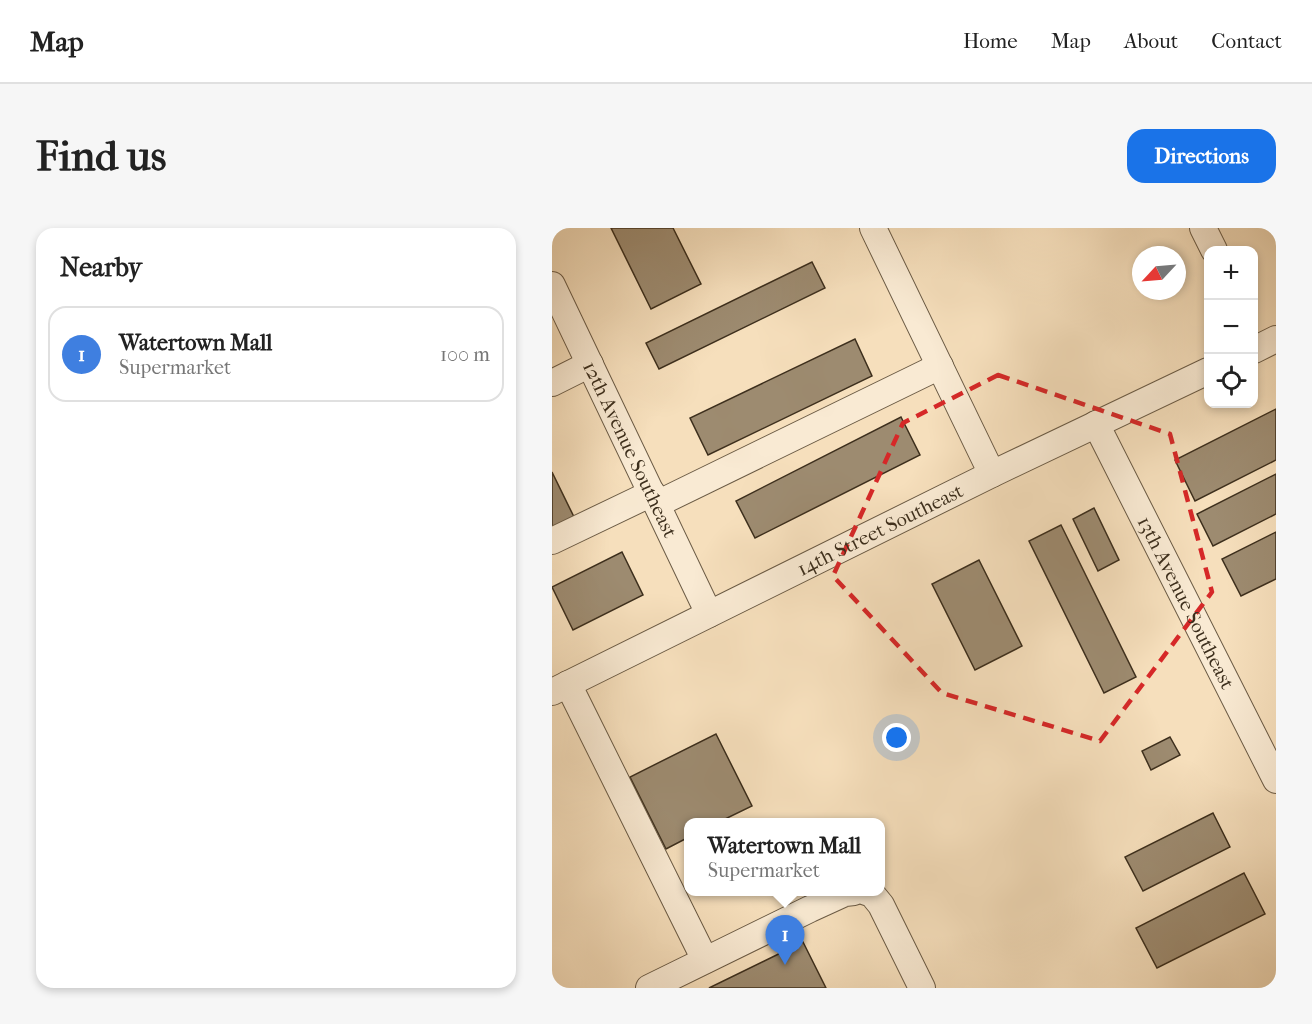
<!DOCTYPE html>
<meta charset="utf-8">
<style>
:root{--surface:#fff;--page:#f6f6f6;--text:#222;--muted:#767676;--line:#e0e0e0;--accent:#1a73e8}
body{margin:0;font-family:"IM FELL French Canon",serif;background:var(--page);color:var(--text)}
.controls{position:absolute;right:18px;top:18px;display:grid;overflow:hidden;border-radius:12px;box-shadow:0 3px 9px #0003}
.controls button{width:54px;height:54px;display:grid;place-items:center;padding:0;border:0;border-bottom:2px solid var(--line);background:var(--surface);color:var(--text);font:30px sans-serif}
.compass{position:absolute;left:580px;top:18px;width:54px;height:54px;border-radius:50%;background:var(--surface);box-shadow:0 3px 9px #0003;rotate:244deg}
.you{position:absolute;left:345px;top:510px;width:21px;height:21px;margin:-15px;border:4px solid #fff;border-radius:50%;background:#1a73e8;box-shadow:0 0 0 9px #1a73e833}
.badge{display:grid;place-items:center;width:39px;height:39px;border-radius:50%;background:var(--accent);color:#fff;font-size:20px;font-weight:700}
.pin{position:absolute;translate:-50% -50px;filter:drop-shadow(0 2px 3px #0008)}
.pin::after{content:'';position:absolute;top:32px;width:21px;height:18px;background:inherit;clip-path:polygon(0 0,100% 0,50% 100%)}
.popup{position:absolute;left:132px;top:590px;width:201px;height:78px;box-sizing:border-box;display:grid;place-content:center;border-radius:12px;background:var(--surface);filter:drop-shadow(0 2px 4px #0005);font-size:20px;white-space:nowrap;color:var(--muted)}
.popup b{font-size:22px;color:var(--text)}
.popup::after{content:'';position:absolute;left:50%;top:100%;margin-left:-12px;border:12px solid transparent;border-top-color:var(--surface)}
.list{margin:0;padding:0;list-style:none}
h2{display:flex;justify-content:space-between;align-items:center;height:78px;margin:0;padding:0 24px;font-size:26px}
h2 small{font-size:20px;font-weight:400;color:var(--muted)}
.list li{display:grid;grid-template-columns:39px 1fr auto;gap:18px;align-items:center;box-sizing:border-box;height:96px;margin:0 12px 12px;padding:0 12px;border:2px solid var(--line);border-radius:18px}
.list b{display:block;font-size:22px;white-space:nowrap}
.list p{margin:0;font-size:20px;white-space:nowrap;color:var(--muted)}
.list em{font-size:20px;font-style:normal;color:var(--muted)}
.icon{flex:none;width:33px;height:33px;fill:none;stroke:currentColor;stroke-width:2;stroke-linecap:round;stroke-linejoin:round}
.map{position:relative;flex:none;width:724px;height:760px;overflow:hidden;border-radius:18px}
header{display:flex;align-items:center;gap:36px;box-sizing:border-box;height:84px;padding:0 30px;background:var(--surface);border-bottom:2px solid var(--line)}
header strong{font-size:28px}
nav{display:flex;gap:33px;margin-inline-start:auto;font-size:21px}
.intro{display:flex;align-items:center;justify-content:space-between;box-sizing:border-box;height:144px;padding:0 36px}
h1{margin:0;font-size:42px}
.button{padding:15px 27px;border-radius:18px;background:var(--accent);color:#fff;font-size:21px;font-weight:700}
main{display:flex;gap:36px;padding:0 36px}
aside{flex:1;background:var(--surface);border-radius:18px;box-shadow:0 3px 9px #0003}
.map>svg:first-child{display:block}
</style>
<header>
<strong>Map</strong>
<nav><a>Home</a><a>Map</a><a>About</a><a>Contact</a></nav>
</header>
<div class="intro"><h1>Find us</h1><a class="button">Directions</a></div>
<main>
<aside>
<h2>Nearby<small></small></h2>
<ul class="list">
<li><span class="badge" style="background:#3f7fe0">1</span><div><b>Watertown Mall</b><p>Supermarket</p></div><em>100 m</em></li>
</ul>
</aside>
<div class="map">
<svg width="724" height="760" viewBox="0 0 724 760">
<rect width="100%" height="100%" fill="#f6dfbc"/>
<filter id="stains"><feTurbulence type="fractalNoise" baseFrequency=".00333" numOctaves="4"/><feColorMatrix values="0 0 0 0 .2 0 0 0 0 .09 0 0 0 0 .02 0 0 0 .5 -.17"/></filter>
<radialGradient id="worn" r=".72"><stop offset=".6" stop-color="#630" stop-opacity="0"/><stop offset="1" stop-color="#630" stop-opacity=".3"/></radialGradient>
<!-- building -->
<g fill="#9d8b70" stroke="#3d2f1d" stroke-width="1.5">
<path d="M59,0H121L149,56L99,81Z"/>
<path d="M260,34L273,60L107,141L94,115Z"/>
<path d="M303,111L320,148L156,227L138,190Z"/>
<path d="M724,181V232L643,273L623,232Z"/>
<path d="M349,189L368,227L203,310L184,273Z"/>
<path d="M0,244L22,289L0,300Z"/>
<path d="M724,246V286L661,318L645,286Z"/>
<path d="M542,280L567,332L546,343L521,291Z"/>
<path d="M509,297L584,449L552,465L477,313Z"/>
<path d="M724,304V351L689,368L670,331Z"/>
<path d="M70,324L91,367L21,402L0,359Z"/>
<path d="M427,332L470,418L423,442L380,356Z"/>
<path d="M164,506L200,578L167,594H137V609L114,621L78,549Z"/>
<path d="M618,509L628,527L599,542L590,523Z"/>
<path d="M661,585L678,619L591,663L573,629Z"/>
<path d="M692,645L713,686L605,740L584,700Z"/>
<path d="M251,714L274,760H157Z"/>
</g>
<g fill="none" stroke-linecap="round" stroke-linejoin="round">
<!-- minor casing -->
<g stroke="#6b5b45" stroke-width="28">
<g id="minor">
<path d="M321,0L440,246"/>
<path d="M651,0L662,22"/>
<path id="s1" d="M0,57L157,386"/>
<path d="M702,122L724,111"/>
<path d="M0,155L38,136"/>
<path id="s2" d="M544,196L724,552"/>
<path d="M105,276L388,138"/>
<path d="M0,313L100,265"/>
<path d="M16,456L153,732"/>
<path id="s3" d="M0,464L440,246L656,143"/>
<path d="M314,664L320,666L329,677L370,760"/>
<path d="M97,760L258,681L293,665L302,664"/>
</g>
</g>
<!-- minor -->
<use href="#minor" stroke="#f9ead3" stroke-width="26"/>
</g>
<!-- marked area -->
<path fill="none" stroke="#d62828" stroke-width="4.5" stroke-dasharray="12 8" stroke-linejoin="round" d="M446,147L618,206L660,364L548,513L390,465L281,348L351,195Z"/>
<g text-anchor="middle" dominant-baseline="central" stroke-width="4.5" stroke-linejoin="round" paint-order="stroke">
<!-- street labels -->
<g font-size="20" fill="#3d2f1d" stroke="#f9ead3">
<text stroke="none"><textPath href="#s1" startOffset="182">12th Avenue Southeast</textPath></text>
<text stroke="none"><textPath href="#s3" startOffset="366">14th Street Southeast</textPath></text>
<text stroke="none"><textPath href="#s2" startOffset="200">13th Avenue Southeast</textPath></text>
</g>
</g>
<rect width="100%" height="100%" filter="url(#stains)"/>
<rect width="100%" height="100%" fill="url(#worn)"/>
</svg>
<div class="controls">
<button>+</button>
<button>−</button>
<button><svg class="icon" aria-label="locate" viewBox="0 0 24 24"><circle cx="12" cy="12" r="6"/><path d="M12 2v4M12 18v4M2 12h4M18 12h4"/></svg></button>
</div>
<svg class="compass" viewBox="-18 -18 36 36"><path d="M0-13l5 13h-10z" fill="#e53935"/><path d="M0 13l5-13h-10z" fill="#767676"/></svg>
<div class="you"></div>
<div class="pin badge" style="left:233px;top:737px;background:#3f7fe0">1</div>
<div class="popup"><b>Watertown Mall</b>Supermarket</div>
</div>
</main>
